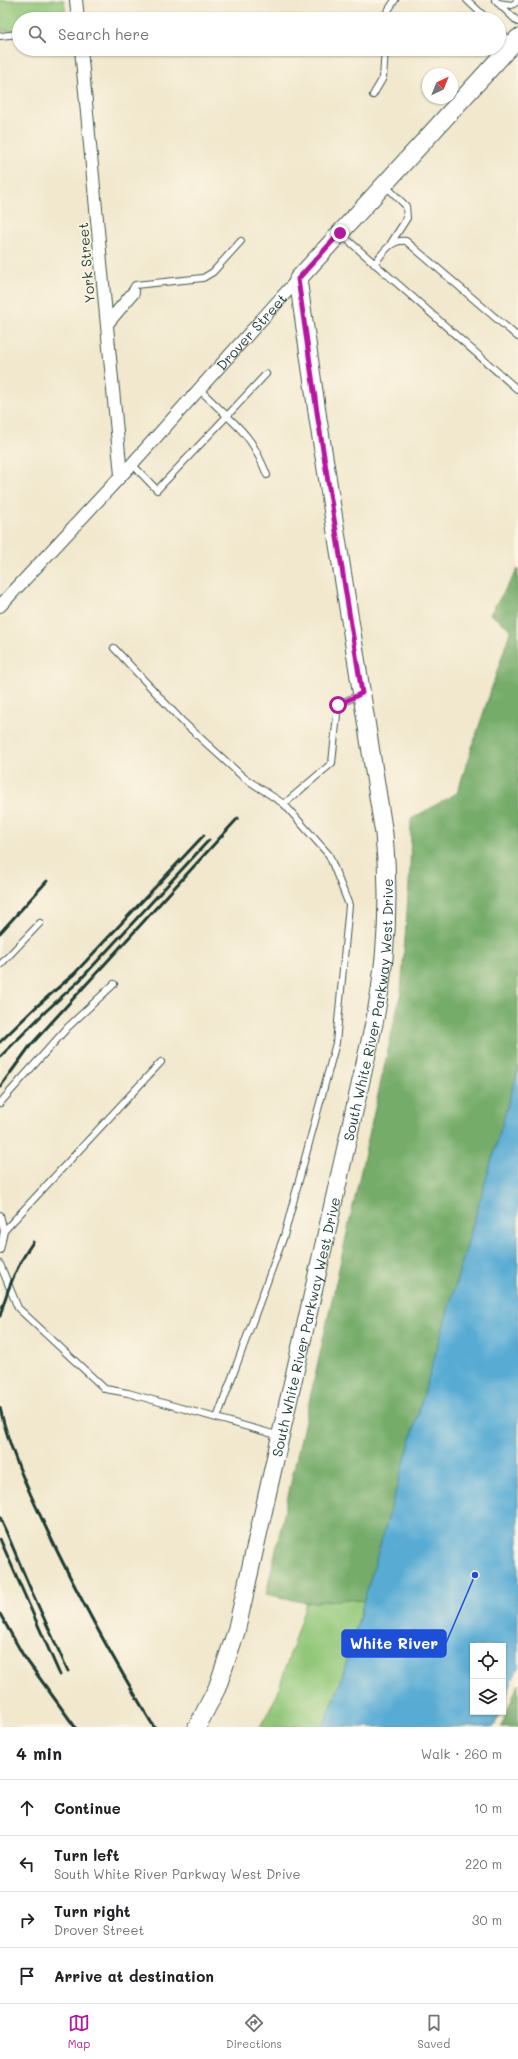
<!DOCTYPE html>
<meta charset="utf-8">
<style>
:root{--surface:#fff;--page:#f2f2f2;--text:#202124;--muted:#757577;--line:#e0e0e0;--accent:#b5179e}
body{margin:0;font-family:Mali,sans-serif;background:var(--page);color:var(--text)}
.controls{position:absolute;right:12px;bottom:12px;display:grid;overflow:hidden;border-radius:0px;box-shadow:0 1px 3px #0004}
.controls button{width:36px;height:36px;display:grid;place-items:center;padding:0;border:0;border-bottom:1px solid var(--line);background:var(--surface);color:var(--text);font:20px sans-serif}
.compass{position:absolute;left:422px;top:68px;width:36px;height:36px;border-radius:50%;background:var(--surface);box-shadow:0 1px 3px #0004;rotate:43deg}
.stop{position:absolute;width:12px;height:12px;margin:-9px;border:3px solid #b5179e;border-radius:50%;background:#fff}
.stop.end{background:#b5179e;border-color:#fff;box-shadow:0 1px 4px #0008}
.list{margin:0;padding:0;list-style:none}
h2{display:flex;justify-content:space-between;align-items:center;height:52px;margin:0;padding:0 16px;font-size:17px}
h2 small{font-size:13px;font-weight:400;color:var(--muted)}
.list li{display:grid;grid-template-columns:26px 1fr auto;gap:12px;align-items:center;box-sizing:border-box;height:56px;padding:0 16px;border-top:1px solid var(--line)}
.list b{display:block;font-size:15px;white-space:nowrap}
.list p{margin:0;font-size:13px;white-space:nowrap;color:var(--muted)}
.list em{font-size:13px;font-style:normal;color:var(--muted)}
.icon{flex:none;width:22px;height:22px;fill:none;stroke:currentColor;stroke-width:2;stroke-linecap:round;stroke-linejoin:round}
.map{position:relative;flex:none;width:518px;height:1727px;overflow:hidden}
.search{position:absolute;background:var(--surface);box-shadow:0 1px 3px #0004;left:12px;right:12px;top:12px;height:44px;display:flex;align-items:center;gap:10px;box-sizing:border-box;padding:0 14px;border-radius:22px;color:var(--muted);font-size:15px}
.sheet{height:276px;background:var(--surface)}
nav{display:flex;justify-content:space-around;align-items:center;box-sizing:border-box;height:56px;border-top:1px solid var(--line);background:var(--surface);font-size:11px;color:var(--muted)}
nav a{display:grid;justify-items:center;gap:2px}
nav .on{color:var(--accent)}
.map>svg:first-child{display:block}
</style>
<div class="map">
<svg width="518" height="1727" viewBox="0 0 518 1727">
<rect width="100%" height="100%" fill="#fcf5e5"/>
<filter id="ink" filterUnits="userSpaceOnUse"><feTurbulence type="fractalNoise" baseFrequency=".025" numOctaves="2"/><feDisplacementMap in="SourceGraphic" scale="8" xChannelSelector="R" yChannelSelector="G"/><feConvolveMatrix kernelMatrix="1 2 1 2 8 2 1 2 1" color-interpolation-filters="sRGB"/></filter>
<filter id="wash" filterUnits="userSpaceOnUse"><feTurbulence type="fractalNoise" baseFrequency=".012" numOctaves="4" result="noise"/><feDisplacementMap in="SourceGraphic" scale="16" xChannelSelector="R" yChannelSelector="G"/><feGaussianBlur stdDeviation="0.9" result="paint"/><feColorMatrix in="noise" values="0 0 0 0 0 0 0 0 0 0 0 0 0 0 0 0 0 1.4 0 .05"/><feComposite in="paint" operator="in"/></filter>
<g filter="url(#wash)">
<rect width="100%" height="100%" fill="#f1e8cd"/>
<!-- green -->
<g fill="#92c779" stroke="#588256">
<path d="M0,0H64L66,19H19V30L0,31Z"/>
<path d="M348,1599L364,1601L340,1684L323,1727H260L277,1695L306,1603Z"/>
</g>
<!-- forest -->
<g fill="#75ac69" stroke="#4a744e">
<path d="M518,569V1069L364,1601L348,1599L306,1603L266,1594L401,992L410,870L411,819L457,793L511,629L490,614Z"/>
<path d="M518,1684V1727H501Z"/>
</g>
<!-- water -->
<path fill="#58acd4" stroke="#3c7484" d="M518,1069V1667L503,1704V1646H473V1712H500L494,1727H323L340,1684Z"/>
</g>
<g filter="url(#ink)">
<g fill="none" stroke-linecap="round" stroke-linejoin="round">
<!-- lane casing -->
<g stroke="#3e574b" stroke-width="8">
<g id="lane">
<path d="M467,0L487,19"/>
<path d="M495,0L518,22"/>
<path d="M498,3L512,5L518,1"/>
<path d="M384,19L385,15L395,0"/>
<path d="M499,30L512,43"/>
<path d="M0,36L19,34"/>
<path d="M373,95L383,78L385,49"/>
<path d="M385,185L406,206L407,218L391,243"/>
<path d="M341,234L518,390"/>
<path d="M374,264C383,253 391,239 406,241L518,337"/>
<path d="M133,293V288L135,285L203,278L213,272L241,241"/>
<path d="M266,374L227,416C250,437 255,446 267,475"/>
<path d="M132,464L157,490L227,416L199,389"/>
<path d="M114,648L182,721L243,777L284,804"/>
<path d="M0,965L40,923"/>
<path d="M0,1103L68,1027L114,984"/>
<path d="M0,1215L4,1231L0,1250"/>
<path d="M4,1231L161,1062"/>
<path d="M0,1264L18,1308L105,1389L128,1393L280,1436"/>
<path d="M217,1418L284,1236L336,1043L349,905L329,855L284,804L332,763L338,705L360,694"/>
</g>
</g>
<!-- street casing -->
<g stroke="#3e574b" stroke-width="14">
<g id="street">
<path d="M76,0L78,19"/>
<path d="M81,49L121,475"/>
<path d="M107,324L133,293"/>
<path id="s1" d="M0,606L132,464L298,279"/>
</g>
</g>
<!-- secondary casing -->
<g stroke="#3e574b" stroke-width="19">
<g id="secondary">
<path id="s2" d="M197,1727L217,1688L236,1632L375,1019C387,958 390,896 384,834L318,419L298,279L518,38"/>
</g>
</g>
<!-- lane -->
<use href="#lane" stroke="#fff" stroke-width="6"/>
<!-- street -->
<use href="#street" stroke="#fff" stroke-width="12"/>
<!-- secondary -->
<use href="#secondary" stroke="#fff" stroke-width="17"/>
<!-- rail -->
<g stroke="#1f3d34" stroke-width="3">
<path d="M0,933L47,881"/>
<path d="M0,1042L36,1007L74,974L204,835"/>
<path d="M0,1057L46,1011L79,981L209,840"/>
<path d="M0,1087L30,1046L238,818"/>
<path d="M0,1316C7,1289 17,1265 33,1242"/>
<path d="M0,1408C10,1452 29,1492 48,1532C80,1600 116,1664 154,1727"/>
<path d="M0,1517L31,1590L68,1671"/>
<path d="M0,1539L60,1675"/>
<path d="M0,1614L23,1655L75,1727"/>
</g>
</g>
</g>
<g fill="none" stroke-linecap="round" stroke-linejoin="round" filter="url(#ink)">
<!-- route -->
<path stroke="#b5179e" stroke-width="5" d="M338,705L362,693L318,419L298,279L340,233"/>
</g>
<g text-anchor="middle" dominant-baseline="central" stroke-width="3.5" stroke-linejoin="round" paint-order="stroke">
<!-- street labels -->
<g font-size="14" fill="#1f3d34" stroke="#fcf5e5">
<text transform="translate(86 263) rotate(-95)">York Street</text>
<text stroke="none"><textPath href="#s1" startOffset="372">Drover Street</textPath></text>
<text stroke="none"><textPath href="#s2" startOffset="740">South White River Parkway West Drive</textPath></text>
<text stroke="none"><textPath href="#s2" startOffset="416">South White River Parkway West Drive</textPath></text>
</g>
</g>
<!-- callouts -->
<path fill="none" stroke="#1d4ed8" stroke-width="1.5" d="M475 1575L446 1643"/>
<circle fill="#1d4ed8" stroke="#fcf5e5" stroke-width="1.5" cx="475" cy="1575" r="4"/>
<rect fill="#1d4ed8" stroke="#1d4ed8" stroke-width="1.5" x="342" y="1630" width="104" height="27" rx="4"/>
<g font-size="15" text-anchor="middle" font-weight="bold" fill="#fff">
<text x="394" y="1649">White River</text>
</g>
</svg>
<div class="controls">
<button><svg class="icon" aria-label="locate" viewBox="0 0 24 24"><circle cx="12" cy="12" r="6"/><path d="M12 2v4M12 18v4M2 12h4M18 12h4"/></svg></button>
<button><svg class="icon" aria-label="layers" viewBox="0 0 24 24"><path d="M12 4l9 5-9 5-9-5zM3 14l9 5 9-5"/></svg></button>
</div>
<svg class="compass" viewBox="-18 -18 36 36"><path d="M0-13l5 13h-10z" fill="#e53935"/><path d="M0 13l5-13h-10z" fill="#757577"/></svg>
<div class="stop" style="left:338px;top:705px"></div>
<div class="stop end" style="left:340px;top:233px"></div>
<div class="search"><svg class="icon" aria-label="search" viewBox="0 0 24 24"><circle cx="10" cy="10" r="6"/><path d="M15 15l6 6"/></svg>Search here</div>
</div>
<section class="sheet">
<h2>4 min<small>Walk · 260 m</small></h2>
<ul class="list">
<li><svg class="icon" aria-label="ahead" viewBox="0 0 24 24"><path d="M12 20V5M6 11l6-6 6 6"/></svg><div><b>Continue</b></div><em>10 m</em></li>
<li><svg class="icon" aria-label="left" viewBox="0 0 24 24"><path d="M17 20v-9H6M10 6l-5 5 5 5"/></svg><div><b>Turn left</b><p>South White River Parkway West Drive</p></div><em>220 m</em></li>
<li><svg class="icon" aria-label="right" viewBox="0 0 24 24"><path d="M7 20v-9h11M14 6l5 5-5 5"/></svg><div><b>Turn right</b><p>Drover Street</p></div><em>30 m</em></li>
<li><svg class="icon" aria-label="arrive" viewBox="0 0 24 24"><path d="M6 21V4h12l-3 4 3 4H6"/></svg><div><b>Arrive at destination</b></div></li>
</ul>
</section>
<nav>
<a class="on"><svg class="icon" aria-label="map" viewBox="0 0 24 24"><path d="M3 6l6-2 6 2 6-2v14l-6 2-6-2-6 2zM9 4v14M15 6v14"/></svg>Map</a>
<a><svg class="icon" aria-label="directions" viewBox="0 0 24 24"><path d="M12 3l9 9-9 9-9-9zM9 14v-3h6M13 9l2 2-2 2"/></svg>Directions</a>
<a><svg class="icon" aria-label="saved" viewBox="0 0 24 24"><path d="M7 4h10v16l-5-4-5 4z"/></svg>Saved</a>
</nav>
